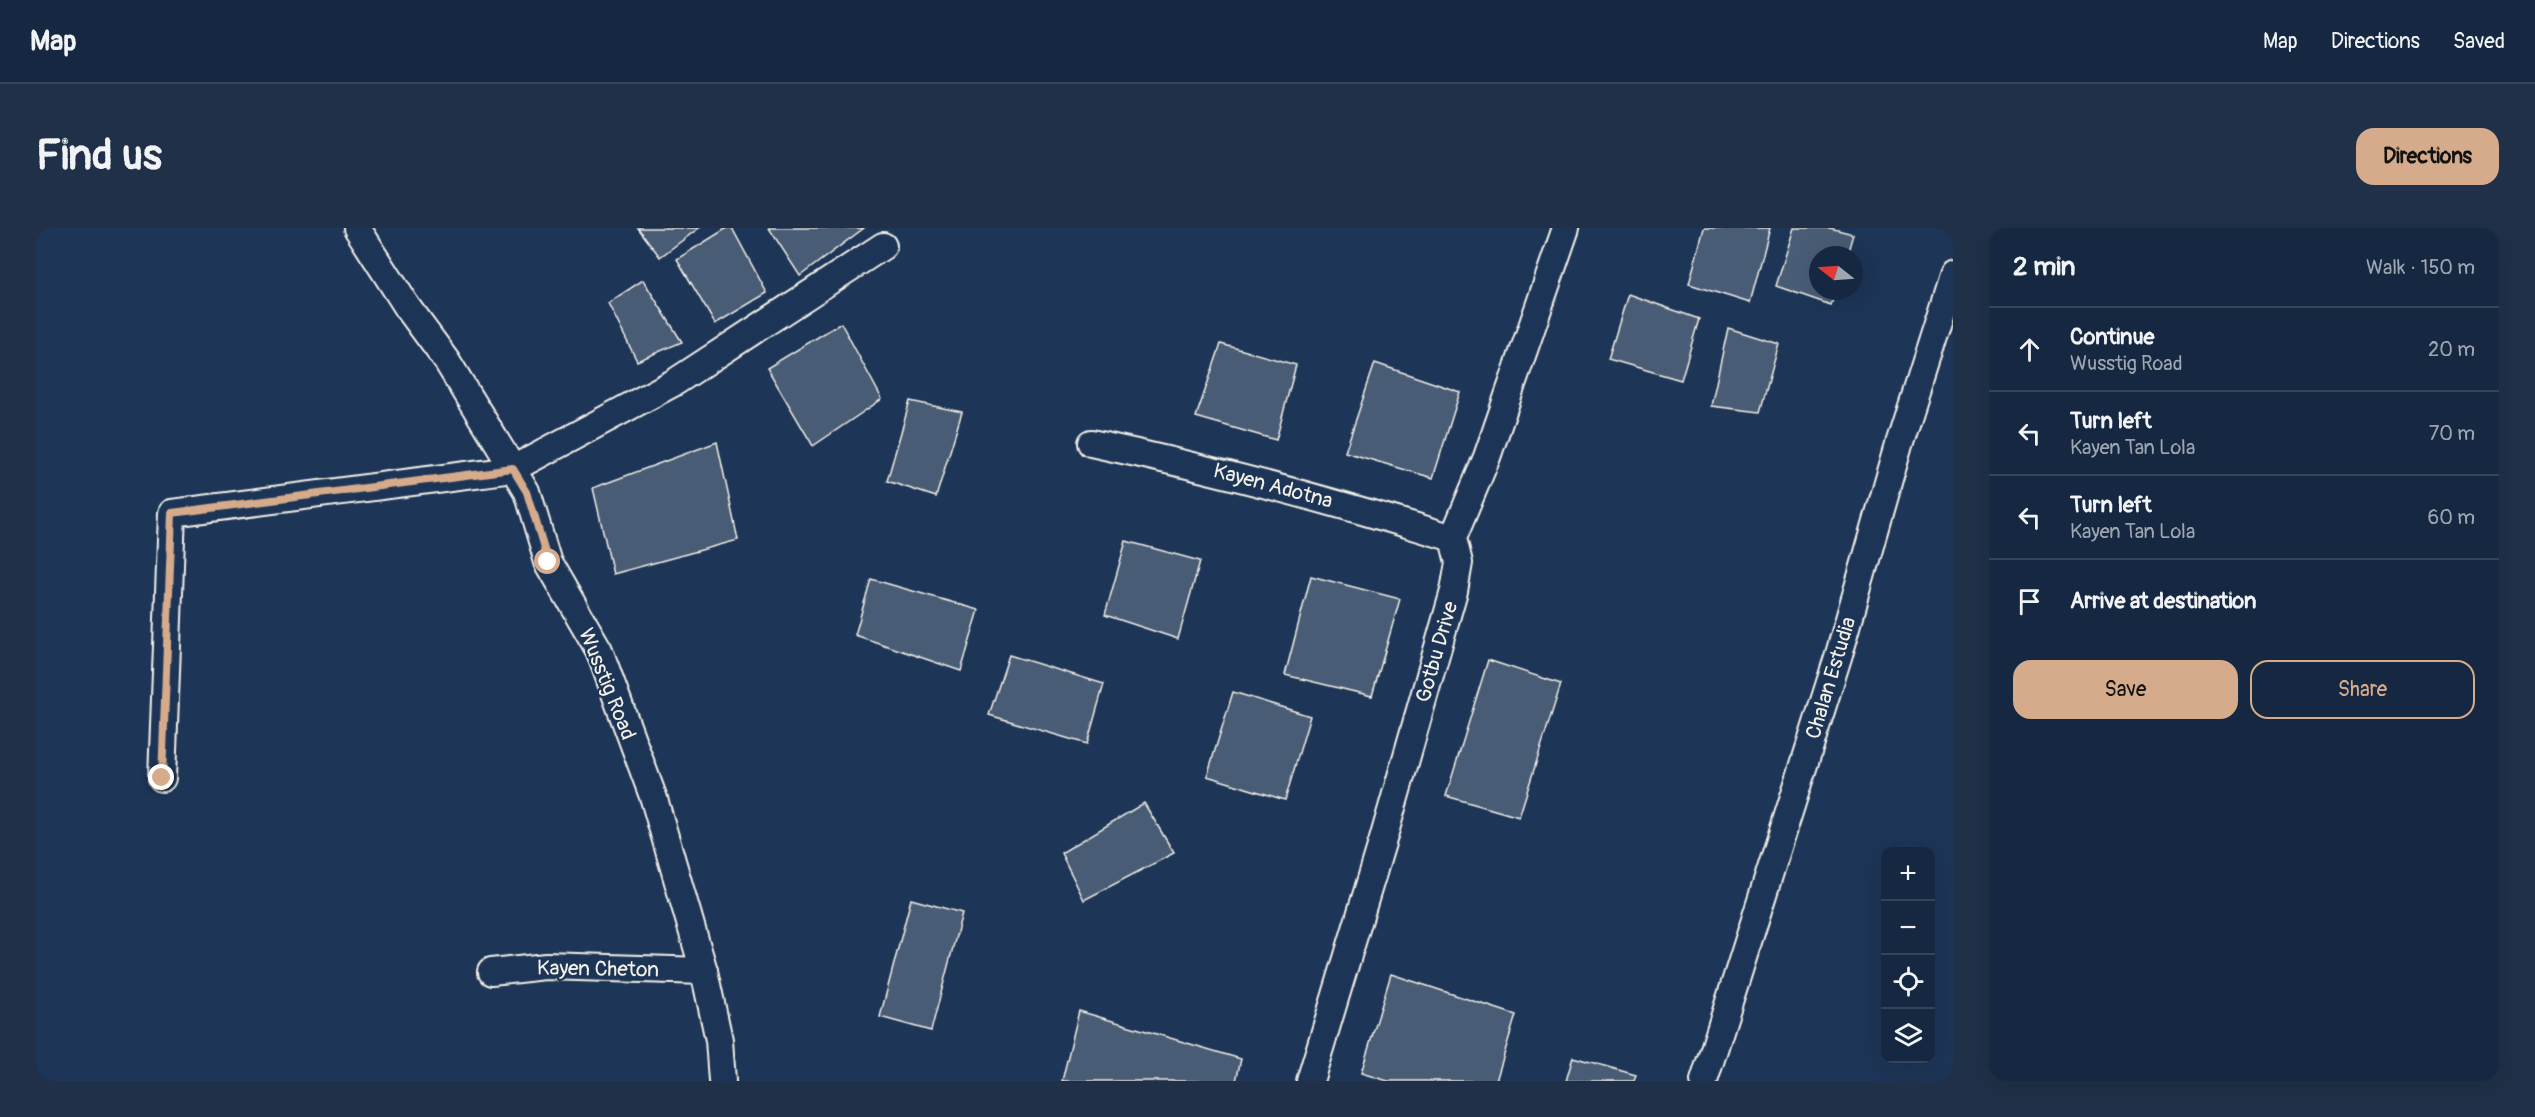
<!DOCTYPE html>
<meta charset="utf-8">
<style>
:root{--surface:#162841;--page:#1f3048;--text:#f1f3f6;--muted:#9ea6b1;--line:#35445a;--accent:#d6ab8b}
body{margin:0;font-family:Pangolin,sans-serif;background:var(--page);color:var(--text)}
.controls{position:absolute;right:18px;bottom:18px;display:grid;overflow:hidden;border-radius:12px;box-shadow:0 6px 24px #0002}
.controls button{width:54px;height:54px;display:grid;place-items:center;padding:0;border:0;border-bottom:2px solid var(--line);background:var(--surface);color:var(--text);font:30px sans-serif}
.compass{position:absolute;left:1773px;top:18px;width:54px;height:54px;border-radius:50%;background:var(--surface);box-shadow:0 6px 24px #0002;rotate:287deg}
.stop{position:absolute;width:18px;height:18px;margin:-14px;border:4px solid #d6ab8b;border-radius:50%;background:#fff}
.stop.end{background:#d6ab8b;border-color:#fff;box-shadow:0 2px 6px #0008}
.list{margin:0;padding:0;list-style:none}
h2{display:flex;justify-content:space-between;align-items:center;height:78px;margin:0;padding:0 24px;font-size:26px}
h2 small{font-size:20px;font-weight:400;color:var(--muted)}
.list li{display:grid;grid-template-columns:39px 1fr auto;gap:18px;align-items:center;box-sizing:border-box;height:84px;padding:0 24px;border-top:2px solid var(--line)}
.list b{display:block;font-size:22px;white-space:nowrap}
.list p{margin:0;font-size:20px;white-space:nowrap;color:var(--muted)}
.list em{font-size:20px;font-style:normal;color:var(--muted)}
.actions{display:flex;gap:12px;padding:18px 24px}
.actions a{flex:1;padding:14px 0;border:2px solid var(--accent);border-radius:18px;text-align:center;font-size:21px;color:var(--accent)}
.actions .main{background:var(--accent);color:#111}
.icon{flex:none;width:33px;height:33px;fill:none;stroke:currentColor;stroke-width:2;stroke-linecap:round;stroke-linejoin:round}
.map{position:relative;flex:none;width:1917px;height:853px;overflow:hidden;border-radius:18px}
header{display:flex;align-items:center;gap:36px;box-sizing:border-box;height:84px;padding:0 30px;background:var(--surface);border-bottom:2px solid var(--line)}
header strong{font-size:28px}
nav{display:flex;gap:33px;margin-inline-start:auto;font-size:21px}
.intro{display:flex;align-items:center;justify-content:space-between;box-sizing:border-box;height:144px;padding:0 36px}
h1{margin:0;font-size:42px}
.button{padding:15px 27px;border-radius:18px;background:var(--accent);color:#111;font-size:21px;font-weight:700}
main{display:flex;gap:36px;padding:0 36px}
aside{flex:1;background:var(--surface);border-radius:18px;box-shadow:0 6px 24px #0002}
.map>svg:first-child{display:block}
</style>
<header>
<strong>Map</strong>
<nav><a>Map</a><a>Directions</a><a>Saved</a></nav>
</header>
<div class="intro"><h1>Find us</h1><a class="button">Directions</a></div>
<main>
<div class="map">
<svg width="1917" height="853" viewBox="0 0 1917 853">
<rect width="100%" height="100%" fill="#1d3557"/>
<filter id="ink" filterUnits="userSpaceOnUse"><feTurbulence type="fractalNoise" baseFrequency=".0167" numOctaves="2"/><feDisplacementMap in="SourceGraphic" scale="12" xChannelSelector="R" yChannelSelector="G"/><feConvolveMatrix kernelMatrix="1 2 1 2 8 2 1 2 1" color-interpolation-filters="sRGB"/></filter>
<g filter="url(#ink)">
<!-- building -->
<g fill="#485b74" stroke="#f4f1e8" stroke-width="1.5">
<path d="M602,0H663L624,29Z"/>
<path d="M691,0H696L731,65L679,96L641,31Z"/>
<path d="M733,0H828L764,48Z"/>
<path d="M1668,0H1734L1714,75L1653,56Z"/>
<path d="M1758,0H1794L1817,6L1811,27H1782V63H1800L1795,77L1740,58Z"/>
<path d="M607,52L646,114L601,133L572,75Z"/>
<path d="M1592,66L1663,91L1645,152L1572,131Z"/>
<path d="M805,95L846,171L777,218L731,140Z"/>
<path d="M1692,100L1743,116L1724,184L1675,178Z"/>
<path d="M1185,116L1260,137L1240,212L1160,189Z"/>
<path d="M1339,135L1424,164L1397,250L1309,224Z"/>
<path d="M874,173L926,184L900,269L851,253Z"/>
<path d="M681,214L702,312L577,346L557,260Z"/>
<path d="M1090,313L1164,333L1142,411L1069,387Z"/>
<path d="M1275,348L1364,371L1336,468L1249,447Z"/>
<path d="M835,351L943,382L925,443L819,407Z"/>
<path d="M973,427L1068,456L1051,516L953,487Z"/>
<path d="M1452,432L1525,456L1483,589L1410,568Z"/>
<path d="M1197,464L1274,488L1249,572L1171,548Z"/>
<path d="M1108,575L1138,625L1048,672L1025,625Z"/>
<path d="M875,671L926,685L895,803L844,789Z"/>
<path d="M1355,746L1480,787L1460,853H1352L1325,845Z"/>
<path d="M1043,783L1205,831L1200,853H1026Z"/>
<path d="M1537,829L1600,847L1598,853H1530Z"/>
</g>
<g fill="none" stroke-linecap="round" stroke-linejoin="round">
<!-- minor casing -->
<g stroke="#f4f1e8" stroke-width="30">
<g id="minor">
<path d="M321,0L372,80L411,133L491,264L512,334L563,422L618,571L668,743L683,812L686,853"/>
<path d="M1055,215C1177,241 1297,273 1417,310"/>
<path d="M126,550L136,285L477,241L639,154L847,18"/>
<path d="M455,744L510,738L668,743"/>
<path d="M1274,853L1346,615L1418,363L1423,335L1417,310L1451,229L1530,0"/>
<path d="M1668,853L1803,426L1863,216L1917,46"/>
</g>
</g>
<!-- minor -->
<use href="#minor" stroke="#1d3557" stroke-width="26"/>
</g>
</g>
<g fill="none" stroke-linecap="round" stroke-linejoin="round" filter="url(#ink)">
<!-- route -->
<path stroke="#d6ab8b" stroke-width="8" d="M126,550L136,285L477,241L491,264L512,334"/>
</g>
<g text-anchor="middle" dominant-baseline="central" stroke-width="4.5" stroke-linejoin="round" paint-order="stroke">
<!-- street labels -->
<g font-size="21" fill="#f4f1e8" stroke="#1d3557">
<text transform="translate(1237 258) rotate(15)">Kayen Adotna</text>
<text transform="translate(1401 424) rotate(-74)">Gotbu Drive</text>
<text transform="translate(1795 450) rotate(-73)">Chalan Estudia</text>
<text transform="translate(571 456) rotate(68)">Wusstig Road</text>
<text transform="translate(562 741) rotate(1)">Kayen Cheton</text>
</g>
</g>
</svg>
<div class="controls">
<button>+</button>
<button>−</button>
<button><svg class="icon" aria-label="locate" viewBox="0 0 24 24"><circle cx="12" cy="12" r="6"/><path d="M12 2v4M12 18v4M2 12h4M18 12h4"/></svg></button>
<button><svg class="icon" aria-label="layers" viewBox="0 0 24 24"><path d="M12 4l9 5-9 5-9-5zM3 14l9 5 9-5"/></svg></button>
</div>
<svg class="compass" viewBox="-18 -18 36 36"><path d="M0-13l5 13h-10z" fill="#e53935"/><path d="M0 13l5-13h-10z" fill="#9ea6b1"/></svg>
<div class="stop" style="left:512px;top:334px"></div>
<div class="stop end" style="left:126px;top:550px"></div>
</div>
<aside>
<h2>2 min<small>Walk · 150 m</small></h2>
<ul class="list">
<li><svg class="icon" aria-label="ahead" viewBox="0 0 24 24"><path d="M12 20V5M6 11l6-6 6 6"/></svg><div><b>Continue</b><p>Wusstig Road</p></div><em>20 m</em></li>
<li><svg class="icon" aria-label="left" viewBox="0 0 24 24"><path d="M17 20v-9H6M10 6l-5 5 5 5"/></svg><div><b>Turn left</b><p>Kayen Tan Lola</p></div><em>70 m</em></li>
<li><svg class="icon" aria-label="left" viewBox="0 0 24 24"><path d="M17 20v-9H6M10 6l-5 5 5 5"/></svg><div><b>Turn left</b><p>Kayen Tan Lola</p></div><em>60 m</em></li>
<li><svg class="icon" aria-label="arrive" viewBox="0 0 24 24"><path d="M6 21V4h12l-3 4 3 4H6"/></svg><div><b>Arrive at destination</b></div></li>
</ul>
<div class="actions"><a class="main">Save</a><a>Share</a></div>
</aside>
</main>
